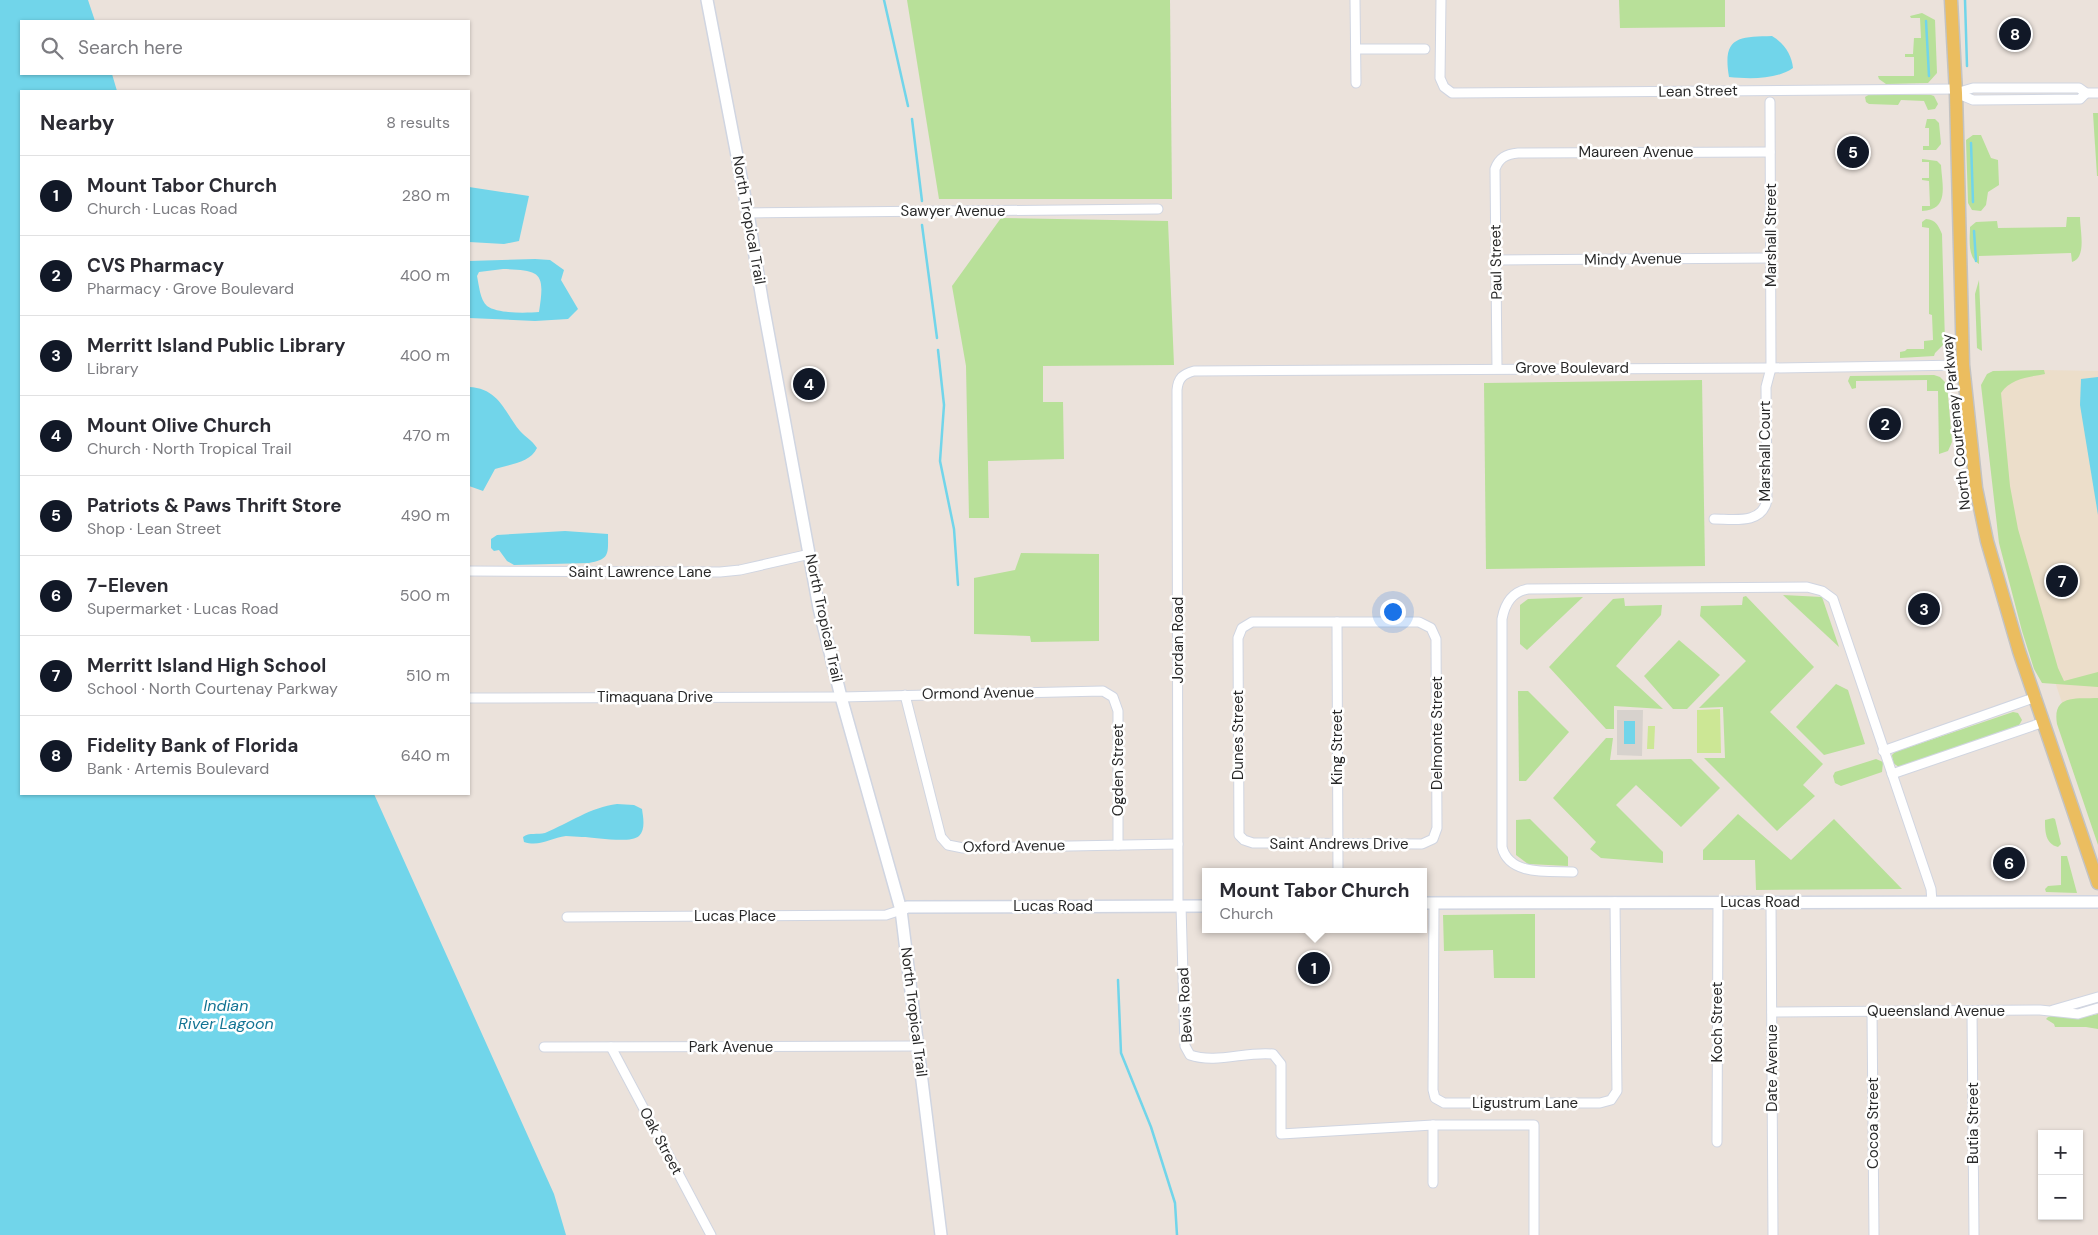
<!DOCTYPE html>
<meta charset="utf-8">
<style>
:root{--surface:#fff;--page:#f7f7f7;--text:#2b2b33;--muted:#7c7c81;--line:#e1e1e2;--accent:#111827}
body{margin:0;font-family:"DM Sans",sans-serif;background:var(--page);color:var(--text)}
.controls{position:absolute;right:15px;bottom:15px;display:grid;overflow:hidden;border-radius:0px;box-shadow:0 1px 4px #0004}
.controls button{width:45px;height:45px;display:grid;place-items:center;padding:0;border:0;border-bottom:1px solid var(--line);background:var(--surface);color:var(--text);font:25px sans-serif}
.you{position:absolute;left:1392px;top:611px;width:18px;height:18px;margin:-12px;border:4px solid #fff;border-radius:50%;background:#1a73e8;box-shadow:0 0 0 8px #1a73e833}
.badge{display:grid;place-items:center;width:32px;height:32px;border-radius:50%;background:var(--accent);color:#fff;font-size:16px;font-weight:700}
.pin{position:absolute;translate:-50% -50%;border:2px solid #fff;box-shadow:0 1px 5px #0006}
.popup{position:absolute;left:1202px;top:868px;width:225px;height:65px;box-sizing:border-box;display:grid;place-content:center;border-radius:0px;background:var(--surface);filter:drop-shadow(0 1px 4px #0005);font-size:16px;white-space:nowrap;color:var(--muted)}
.popup b{font-size:19px;color:var(--text)}
.popup::after{content:'';position:absolute;left:50%;top:100%;margin-left:-10px;border:10px solid transparent;border-top-color:var(--surface)}
.list{margin:0;padding:0;list-style:none}
h2{display:flex;justify-content:space-between;align-items:center;height:65px;margin:0;padding:0 20px;font-size:21px}
h2 small{font-size:16px;font-weight:400;color:var(--muted)}
.list li{display:grid;grid-template-columns:32px 1fr auto;gap:15px;align-items:center;box-sizing:border-box;height:80px;padding:0 20px;border-top:1px solid var(--line)}
.list b{display:block;font-size:19px;white-space:nowrap}
.list p{margin:0;font-size:16px;white-space:nowrap;color:var(--muted)}
.list em{font-size:16px;font-style:normal;color:var(--muted)}
.icon{flex:none;width:28px;height:28px;fill:none;stroke:currentColor;stroke-width:2;stroke-linecap:round;stroke-linejoin:round}
.map{position:relative;flex:none;width:2098px;height:1235px;overflow:hidden}
.search{position:absolute;background:var(--surface);box-shadow:0 1px 4px #0004;left:20px;top:20px;width:450px;height:55px;display:flex;align-items:center;gap:12px;box-sizing:border-box;padding:0 18px;border-radius:0px;color:var(--muted);font-size:19px}
.panel{position:absolute;background:var(--surface);box-shadow:0 1px 4px #0004;left:20px;top:90px;width:450px;height:705px;border-radius:0px}
.map>svg:first-child{display:block}
</style>
<div class="map">
<svg width="2098" height="1235" viewBox="0 0 2098 1235">
<rect width="100%" height="100%" fill="#ebe2db"/>
<!-- education -->
<path fill="#ecdeca" d="M2043,370L2098,371V809L2053,676L2015,543L1996,378Z"/>
<!-- green -->
<g fill="#b8e099">
<path d="M907,0H1170L1172,199H939Z"/>
<path d="M1619,0H1725V27L1620,28Z"/>
<path d="M1922,13L1935,20L1937,73L1928,83L1886,84L1879,79L1878,76H1914V57H1905V54H1913L1914,38H1921L1920,18H1911L1910,16Z"/>
<path d="M1870,94L1931,95L1934,96L1938,104L1935,109L1928,110L1924,101L1901,100L1898,105L1869,104L1866,102L1865,97Z"/>
<path d="M2093,113H2098V176H2097Z"/>
<path d="M1927,119H1935L1939,123L1941,144L1936,150H1923V146H1929V128H1925Z"/>
<path d="M1973,135H1981L1991,158L1998,160L1999,185L1988,192L1986,205L1981,211L1972,210L1968,203L1966,140Z"/>
<path d="M1922,159L1937,161L1941,165C1942,185 1950,210 1922,211V206H1930L1929,181L1922,180V178H1929V162H1922Z"/>
<path d="M2067,217H2080C2080,230 2087,258 2072,262L2071,253L1979,256V264C1967,257 1970,239 1970,227L1976,222L1997,221L1998,228L2066,227Z"/>
<path d="M1001,218L1168,221L1174,365L1043,366V402H1063L1064,459L988,461L989,518H969L966,366L952,286Z"/>
<path d="M1926,219C1936,220 1938,225 1942,234L1945,343L1935,353L1934,356L1900,358V352L1905,351L1907,349H1924V341L1933,340L1932,315L1929,314V228L1922,227V222Z"/>
<path d="M1979,280L1982,351L1977,348L1975,294Z"/>
<path d="M2044,370L2045,374C2030,377 2011,378 2001,393L2010,486L2018,529L2058,668L2064,681L2098,672V687L2042,683L2034,669L2022,631L1999,543L1981,385L1987,374L1993,371Z"/>
<path d="M1934,375L1940,377L1947,384L1952,442L1948,451L1939,454L1938,391H1927V380L1856,381V388L1852,389L1848,381L1850,376Z"/>
<path d="M1702,380L1705,566L1486,569L1484,383Z"/>
<path d="M1021,553L1099,554V641L1031,642L1030,636L974,634V578L1015,570Z"/>
<path d="M1783,595L1822,597L1839,647Z"/>
<path d="M1746,596L1814,667L1770,712L1823,764L1803,785L1815,796L1777,831L1704,758H1725L1723,707L1699,708L1746,661L1700,616L1701,606L1742,605L1743,597Z"/>
<path d="M1583,597L1527,650L1520,644V605L1528,599Z"/>
<path d="M1624,598L1625,606L1662,605L1661,615L1616,666L1663,709L1614,706V729H1606L1549,667L1613,599Z"/>
<path d="M1679,640L1720,675L1687,709H1673L1644,676Z"/>
<path d="M1836,684L1848,690L1865,744L1824,755L1796,727Z"/>
<path d="M1518,691H1528L1569,732L1526,781H1519Z"/>
<path d="M2098,698V845L2057,724C2052,694 2076,699 2098,698Z"/>
<path d="M2013,712L2018,713L2022,720L2018,727L1902,766L1899,767L1893,763L1892,755L1895,752Z"/>
<path d="M1606,738H1613L1610,760L1691,759L1720,788L1681,827L1636,785L1616,805L1663,852V863L1601,858L1590,849L1596,842L1553,798Z"/>
<path d="M1876,759L1883,762L1882,772L1841,786L1835,783L1833,776L1835,772Z"/>
<path d="M1738,814L1791,860L1834,819L1902,889L1756,890L1755,860H1703V850Z"/>
<path d="M2053,818L2055,819L2061,844L2058,847C2045,844 2045,831 2045,820Z"/>
<path d="M1530,819L1568,857V866L1528,864L1516,855V820Z"/>
<path d="M2061,856H2067L2077,893L2046,892L2045,889L2048,886L2061,885Z"/>
<path d="M1535,914V978H1494L1493,950L1444,951L1443,915Z"/>
<path d="M2057,1014L2074,1019L2098,1014V1029L2086,1027H2055L2054,1024L2046,1019L2048,1017Z"/>
</g>
<!-- pitch -->
<g fill="#cce795">
<path d="M1720,709L1721,753H1697V710Z"/>
<path d="M1648,726H1655L1654,749H1647Z"/>
</g>
<!-- plaza -->
<path fill="#d7d2cd" d="M1617,710H1643L1642,756L1617,755Z"/>
<!-- water -->
<g fill="#71d5ea" fill-rule="evenodd">
<path d="M0,0H88L95,21H21V74H112L117,91H21V794H374L554,1194L566,1235H0Z"/>
<path d="M1772,36C1784,43 1792,55 1793,68C1776,80 1748,79 1729,77C1722,36 1739,37 1772,36Z"/>
<path d="M469,187L529,196L519,241L504,244L469,242Z"/>
<path d="M535,259L550,260L564,270L561,280L578,309L568,319L535,321L469,318V261ZM503,269C542,270 545,273 539,312C527,313 498,314 487,306C480,300 479,285 477,276L479,272Z"/>
<path d="M2098,377V515L2080,405L2081,379Z"/>
<path d="M469,387C499,388 505,413 520,431C526,438 531,439 537,448C530,463 510,464 495,469L483,491L469,486Z"/>
<path d="M565,531L608,534C608,554 610,559 589,563L514,565L507,561L499,550L494,551L491,548V539L497,535Z"/>
<rect x="1624" y="721" width="11" height="23"/>
<path d="M617,804L634,805L642,809C643,817 646,829 639,836C630,844 595,837 582,837C577,837 571,836 566,836C551,838 540,847 524,842L523,837C529,832 538,835 545,833C569,823 591,807 617,804Z"/>
</g>
<g fill="none" stroke-linecap="round" stroke-linejoin="round">
<!-- stream -->
<g stroke="#71d5ea" stroke-width="2.5">
<path d="M884,0L908,106"/>
<path d="M1965,0L1967,66"/>
<path d="M1926,21L1929,76"/>
<path d="M912,119L922,201"/>
<path d="M1971,143L1973,202"/>
<path d="M922,225L937,338"/>
<path d="M1974,231L1976,261"/>
<path d="M938,350L944,405L940,461L954,529L958,585"/>
<path d="M1118,980L1121,1053L1151,1127L1175,1203L1177,1235"/>
</g>
<!-- street casing -->
<g stroke="#d0d5e1" stroke-width="11">
<g id="street">
<path d="M1355,0L1356,83"/>
<path d="M1441,0L1440,78L1444,87L1452,93L1955,89"/>
<path d="M1356,49H1425"/>
<path d="M1956,93L1973,88H2079L2086,93H2098"/>
<path d="M1956,93L1973,100L2080,99L2086,93"/>
<path d="M748,213L1158,209"/>
<path d="M1496,260L1771,258"/>
<path d="M1497,368L1495,169C1499,158 1506,154 1518,153L1770,152"/>
<path d="M1714,519C1733,519 1762,525 1767,500L1766,387L1771,368L1770,102"/>
<path d="M469,571L720,572L740,570L810,554"/>
<path d="M1252,622H1419L1431,628L1436,639L1437,828L1433,839L1422,844L1253,843L1244,840L1239,835L1238,638L1242,628Z"/>
<path d="M1337,622L1338,872"/>
<path d="M905,695L941,837L948,845L963,848L1178,844"/>
<path d="M469,698L841,697L1103,691L1113,697L1118,711V845"/>
<path d="M1883,751L2036,697"/>
<path d="M1892,774L2044,722"/>
<path d="M1573,872C1549,871 1509,876 1502,847V619C1505,603 1512,592 1528,589L1807,587L1822,591L1833,599L1931,889L1932,902"/>
<path d="M1771,902L1773,1235"/>
<path d="M1434,903L1433,1090L1435,1098L1444,1103H1600L1611,1100L1617,1091L1615,902"/>
<path d="M1178,906L1177,390C1178,378 1183,374 1194,371L1771,368L1963,365"/>
<path d="M1181,906L1185,1046L1190,1055C1216,1064 1246,1051 1273,1054L1281,1064V1134L1433,1125H1534V1235"/>
<path d="M567,917L886,915L901,910"/>
<path d="M2053,1010L2098,997"/>
<path d="M1872,1011L1874,1235"/>
<path d="M1972,1011L1974,1235"/>
<path d="M1772,1012L2040,1010L2078,1014L2098,1008"/>
<path d="M544,1047L919,1046"/>
<path d="M611,1047L711,1235"/>
<path d="M1433,1125V1183"/>
<path d="M1717,1142L1718,902"/>
</g>
</g>
<!-- secondary casing -->
<g stroke="#d0d5e1" stroke-width="14">
<g id="secondary">
<path d="M707,0L748,213L762,299L819,608L841,697L901,910L941,1235"/>
<path d="M1423,903L2098,902"/>
<path d="M901,910L907,907L1205,906"/>
</g>
</g>
<!-- primary casing -->
<g stroke="#c3c3c3" stroke-width="15">
<path id="primary" d="M1951,0L1956,93L1963,365L1976,488L1987,541L2019,651L2098,883"/>
</g>
<!-- street -->
<use href="#street" stroke="#fff" stroke-width="9"/>
<!-- secondary -->
<use href="#secondary" stroke="#fff" stroke-width="11"/>
<!-- primary -->
<use href="#primary" stroke="#ebbd5f" stroke-width="12"/>
</g>
<g text-anchor="middle" dominant-baseline="central" stroke-width="5" stroke-linejoin="round" paint-order="stroke">
<!-- street labels -->
<g font-size="15" fill="#292929" stroke="#fff">
<text transform="translate(1698 91) rotate(-1)">Lean Street</text>
<text x="1636" y="152">Maureen Avenue</text>
<text x="953" y="211">Sawyer Avenue</text>
<text transform="translate(749 220) rotate(80)">North Tropical Trail</text>
<text transform="translate(1771 235) rotate(-90)">Marshall Street</text>
<text transform="translate(1633 259) rotate(-1)">Mindy Avenue</text>
<text transform="translate(1496 262) rotate(-91)">Paul Street</text>
<text x="1572" y="368">Grove Boulevard</text>
<text transform="translate(1956 422) rotate(-96)">North Courtenay Parkway</text>
<text transform="translate(1765 451) rotate(-90)">Marshall Court</text>
<text x="640" y="572">Saint Lawrence Lane</text>
<text transform="translate(824 618) rotate(78)">North Tropical Trail</text>
<text transform="translate(1178 640) rotate(-90)">Jordan Road</text>
<text transform="translate(978 693) rotate(-1)">Ormond Avenue</text>
<text x="655" y="697">Timaquana Drive</text>
<text transform="translate(1437 733) rotate(-90)">Delmonte Street</text>
<text transform="translate(1238 735) rotate(-90)">Dunes Street</text>
<text transform="translate(1337 747) rotate(-90)">King Street</text>
<text transform="translate(1118 770) rotate(-90)">Ogden Street</text>
<text x="1339" y="844">Saint Andrews Drive</text>
<text transform="translate(1014 846) rotate(-1)">Oxford Avenue</text>
<text x="1760" y="902">Lucas Road</text>
<text x="1053" y="906">Lucas Road</text>
<text x="735" y="916">Lucas Place</text>
<text transform="translate(1185 1005) rotate(-93)">Bevis Road</text>
<text x="1936" y="1011">Queensland Avenue</text>
<text transform="translate(914 1012) rotate(83)">North Tropical Trail</text>
<text transform="translate(1717 1022) rotate(-90)">Koch Street</text>
<text x="731" y="1047">Park Avenue</text>
<text transform="translate(1772 1068) rotate(-90)">Date Avenue</text>
<text x="1525" y="1103">Ligustrum Lane</text>
<text transform="translate(1873 1123) rotate(-90)">Cocoa Street</text>
<text transform="translate(1973 1123) rotate(-90)">Butia Street</text>
<text transform="translate(661 1141) rotate(62)">Oak Street</text>
</g>
<!-- water labels -->
<g font-size="16" font-style="italic" fill="#127393" stroke="#fff">
<text x="226" y="1005">Indian<tspan x="226" dy="18">River Lagoon</tspan></text>
</g>
</g>
</svg>
<div class="controls">
<button>+</button>
<button>−</button>
</div>
<div class="you"></div>
<div class="pin badge" style="left:1314px;top:968px">1</div>
<div class="popup"><b>Mount Tabor Church</b>Church</div>
<div class="pin badge" style="left:1885px;top:424px">2</div>
<div class="pin badge" style="left:1924px;top:609px">3</div>
<div class="pin badge" style="left:809px;top:384px">4</div>
<div class="pin badge" style="left:1853px;top:152px">5</div>
<div class="pin badge" style="left:2009px;top:863px">6</div>
<div class="pin badge" style="left:2062px;top:581px">7</div>
<div class="pin badge" style="left:2015px;top:34px">8</div>
<div class="search"><svg class="icon" aria-label="search" viewBox="0 0 24 24"><circle cx="10" cy="10" r="6"/><path d="M15 15l6 6"/></svg>Search here</div>
<section class="panel">
<h2>Nearby<small>8 results</small></h2>
<ul class="list">
<li><span class="badge">1</span><div><b>Mount Tabor Church</b><p>Church · Lucas Road</p></div><em>280 m</em></li>
<li><span class="badge">2</span><div><b>CVS Pharmacy</b><p>Pharmacy · Grove Boulevard</p></div><em>400 m</em></li>
<li><span class="badge">3</span><div><b>Merritt Island Public Library</b><p>Library</p></div><em>400 m</em></li>
<li><span class="badge">4</span><div><b>Mount Olive Church</b><p>Church · North Tropical Trail</p></div><em>470 m</em></li>
<li><span class="badge">5</span><div><b>Patriots &amp; Paws Thrift Store</b><p>Shop · Lean Street</p></div><em>490 m</em></li>
<li><span class="badge">6</span><div><b>7-Eleven</b><p>Supermarket · Lucas Road</p></div><em>500 m</em></li>
<li><span class="badge">7</span><div><b>Merritt Island High School</b><p>School · North Courtenay Parkway</p></div><em>510 m</em></li>
<li><span class="badge">8</span><div><b>Fidelity Bank of Florida</b><p>Bank · Artemis Boulevard</p></div><em>640 m</em></li>
</ul>
</section>
</div>
